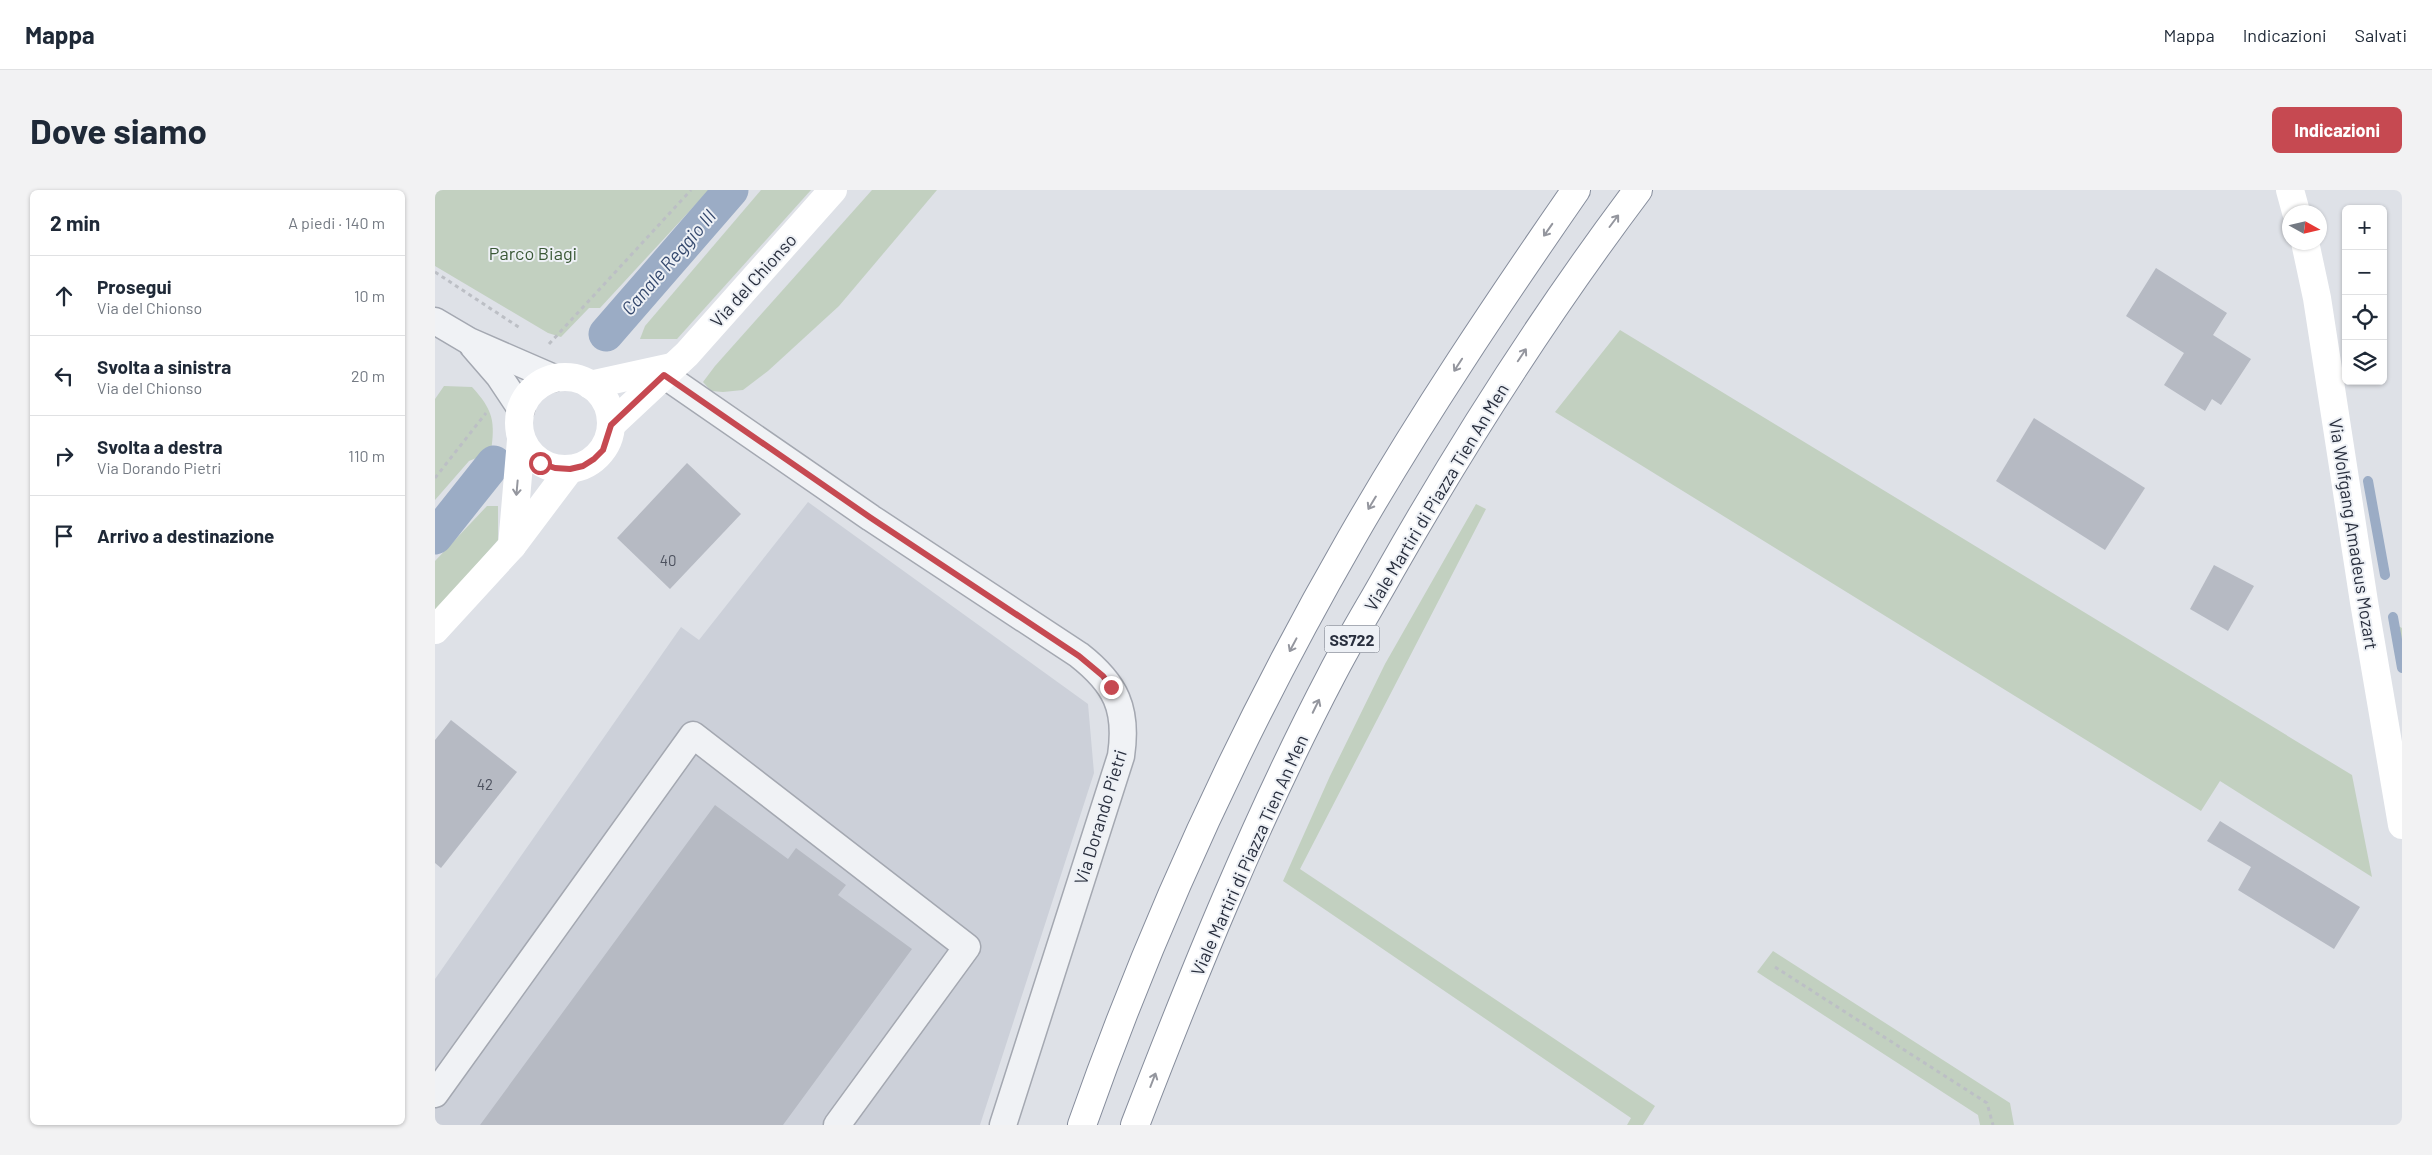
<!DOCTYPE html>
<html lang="it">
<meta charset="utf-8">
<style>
:root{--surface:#fff;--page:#f2f2f3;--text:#1f2937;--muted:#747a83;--line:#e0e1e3;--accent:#c64951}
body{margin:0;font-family:Barlow,sans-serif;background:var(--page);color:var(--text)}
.controls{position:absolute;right:15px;top:15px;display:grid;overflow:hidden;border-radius:8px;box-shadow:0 1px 4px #0004}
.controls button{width:45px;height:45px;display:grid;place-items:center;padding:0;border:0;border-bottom:1px solid var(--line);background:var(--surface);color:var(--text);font:25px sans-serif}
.compass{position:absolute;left:1847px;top:15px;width:45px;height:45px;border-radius:50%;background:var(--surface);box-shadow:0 1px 4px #0004;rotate:98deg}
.stop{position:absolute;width:15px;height:15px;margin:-11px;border:4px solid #c64951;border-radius:50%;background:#fff}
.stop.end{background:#c64951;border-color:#fff;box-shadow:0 1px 5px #0008}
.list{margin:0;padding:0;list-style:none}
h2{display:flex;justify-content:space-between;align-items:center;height:65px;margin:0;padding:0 20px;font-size:21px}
h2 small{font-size:16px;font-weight:400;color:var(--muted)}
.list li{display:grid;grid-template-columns:32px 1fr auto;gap:15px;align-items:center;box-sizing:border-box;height:80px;padding:0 20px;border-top:1px solid var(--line)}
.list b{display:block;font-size:19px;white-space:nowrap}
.list p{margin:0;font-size:16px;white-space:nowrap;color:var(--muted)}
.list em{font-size:16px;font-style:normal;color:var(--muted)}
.icon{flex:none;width:28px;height:28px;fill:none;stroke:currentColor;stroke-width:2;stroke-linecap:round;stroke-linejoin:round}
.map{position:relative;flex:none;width:1967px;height:935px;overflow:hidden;border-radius:8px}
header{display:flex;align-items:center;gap:30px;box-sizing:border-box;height:70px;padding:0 25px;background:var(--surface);border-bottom:1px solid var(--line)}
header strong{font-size:24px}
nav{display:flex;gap:28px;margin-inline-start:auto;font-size:18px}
.intro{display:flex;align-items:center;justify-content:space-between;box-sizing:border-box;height:120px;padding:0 30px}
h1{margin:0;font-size:35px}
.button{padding:12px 22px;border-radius:8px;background:var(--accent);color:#fff;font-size:18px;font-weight:700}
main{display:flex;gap:30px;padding:0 30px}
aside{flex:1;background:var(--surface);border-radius:8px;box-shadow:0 1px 4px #0004}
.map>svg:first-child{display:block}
</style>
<header>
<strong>Mappa</strong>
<nav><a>Mappa</a><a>Indicazioni</a><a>Salvati</a></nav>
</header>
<div class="intro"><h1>Dove siamo</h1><a class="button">Indicazioni</a></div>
<main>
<aside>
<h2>2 min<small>A piedi · 140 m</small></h2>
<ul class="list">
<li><svg class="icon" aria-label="ahead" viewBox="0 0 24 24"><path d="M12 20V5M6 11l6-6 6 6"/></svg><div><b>Prosegui</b><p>Via del Chionso</p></div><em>10 m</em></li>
<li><svg class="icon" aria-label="left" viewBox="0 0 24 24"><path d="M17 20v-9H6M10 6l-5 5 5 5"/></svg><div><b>Svolta a sinistra</b><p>Via del Chionso</p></div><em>20 m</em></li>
<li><svg class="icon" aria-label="right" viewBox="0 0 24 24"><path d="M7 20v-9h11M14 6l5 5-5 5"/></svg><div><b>Svolta a destra</b><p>Via Dorando Pietri</p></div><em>110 m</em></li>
<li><svg class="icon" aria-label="arrive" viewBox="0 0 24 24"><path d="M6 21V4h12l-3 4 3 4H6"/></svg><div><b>Arrivo a destinazione</b></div></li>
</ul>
</aside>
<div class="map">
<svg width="1967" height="935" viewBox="0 0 1967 935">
<rect width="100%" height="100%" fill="#dee1e7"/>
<!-- built -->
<path fill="#ccd0d9" d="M373,312L653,514L659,583L545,935H0V789L246,437L264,450Z"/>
<!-- green -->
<g fill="#c2d0c0">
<path d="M0,0H274L165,118H154L126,147L113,143L0,76Z"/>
<path d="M326,0H376L242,149H205L210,136Z"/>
<path d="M437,0H502L404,116L333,181L308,200L288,202L276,201L268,192L280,176Z"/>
<path d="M1185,140L1917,585L1937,687L1785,591L1766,621L1120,222Z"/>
<path d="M9,196L37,197C59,221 60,232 56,262L34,271L0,310V209Z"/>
<path d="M1041,314L1051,319L865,679L1220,916L1208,935H1192L1196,928L848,691L895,586L950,474Z"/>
<path d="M52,316H63V350L0,422V371Z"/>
<path d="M1960,434L1967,438V466Z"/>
<path d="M1338,761L1575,913L1579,935H1545L1543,925L1322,782Z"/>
</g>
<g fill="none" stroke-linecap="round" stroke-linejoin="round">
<!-- stream -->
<g stroke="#9bacc5" stroke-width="10">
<path d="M1933,291L1950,385"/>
<path d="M1958,427L1967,478"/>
</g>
<!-- canal -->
<g stroke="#9bacc5" stroke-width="35">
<path d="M171,144L296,0"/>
<path d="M0,347L59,273"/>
</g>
</g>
<!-- building -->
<g fill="#b6bac3">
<path d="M1721,78L1792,123L1778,145L1816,169L1786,215L1777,209L1770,221L1729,195L1749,163L1691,126Z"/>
<path d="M1599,228L1710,298L1670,360L1561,291Z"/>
<path d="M252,273L306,324L235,399L182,348Z"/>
<path d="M1779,375L1819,396L1793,441L1755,419Z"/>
<path d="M16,530L82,582L6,678L0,673V550Z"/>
<path d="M280,615L353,669L361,658L411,695L403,705L477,759L348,935H45Z"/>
<path d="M1785,631L1925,717L1899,759L1803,700L1816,677L1772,651Z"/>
</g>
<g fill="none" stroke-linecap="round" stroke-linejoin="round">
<!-- street casing -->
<g stroke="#a4a8b1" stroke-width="29">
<g id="street">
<path d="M0,131L34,151L119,188"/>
<path d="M38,156L64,186L86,219"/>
<path d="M229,185L436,328L644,465C681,494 693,519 686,566L568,935"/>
<path d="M0,904L258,545L532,757L402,935"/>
</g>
</g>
<!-- highway casing -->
<g stroke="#868d9c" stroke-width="30">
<g id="highway">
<path d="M647,935C718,733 809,535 916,349C985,229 1062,114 1141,0"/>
<path d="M700,935C759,782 821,629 897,484C915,449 936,415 955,381C1030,249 1112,121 1203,0"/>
</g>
</g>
<!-- path -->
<g stroke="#bcbfc5" stroke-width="3" stroke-dasharray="4 4" stroke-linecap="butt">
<path d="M0,82L85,138"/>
<path d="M114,154L256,0"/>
<path d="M0,288L51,223"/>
<path d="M1340,777L1552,913L1558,935"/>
</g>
<!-- street -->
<use href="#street" stroke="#f0f2f5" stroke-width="26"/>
<!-- secondary -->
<g stroke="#fff" stroke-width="28">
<path d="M1855,0L1861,22"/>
<path d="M1870,52L1882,108L1929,412L1967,635"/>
<circle cx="130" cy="233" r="46"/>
<path d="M155,195L237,177"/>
<path d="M176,235L252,164L398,0"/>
<path d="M77,356L86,250"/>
<path d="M0,440L77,356L135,279"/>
</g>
<!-- highway -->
<use href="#highway" stroke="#fff" stroke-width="28"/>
</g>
<!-- one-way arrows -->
<defs><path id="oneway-shaft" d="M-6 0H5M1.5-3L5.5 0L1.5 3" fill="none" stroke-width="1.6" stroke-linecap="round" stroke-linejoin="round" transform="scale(1.25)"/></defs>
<g stroke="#94969e">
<use href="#oneway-shaft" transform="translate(1179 31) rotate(-53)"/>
<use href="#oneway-shaft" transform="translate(1113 40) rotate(125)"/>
<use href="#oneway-shaft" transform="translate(1087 165) rotate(-56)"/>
<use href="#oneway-shaft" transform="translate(1023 175) rotate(123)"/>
<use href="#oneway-shaft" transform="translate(82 298) rotate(95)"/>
<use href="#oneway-shaft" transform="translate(937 313) rotate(121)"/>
<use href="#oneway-shaft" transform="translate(858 455) rotate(118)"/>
<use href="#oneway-shaft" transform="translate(881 516) rotate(-64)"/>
<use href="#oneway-shaft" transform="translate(718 890) rotate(-69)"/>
</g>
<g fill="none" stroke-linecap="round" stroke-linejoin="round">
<!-- route -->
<path stroke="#c64951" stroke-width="6" d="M105,273L120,278L135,279L148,276L159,269L168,260L176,235L229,185L436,328L644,466L668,486L676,497"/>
</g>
<g text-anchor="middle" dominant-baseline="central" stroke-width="4" stroke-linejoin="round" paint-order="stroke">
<!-- number labels -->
<g font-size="15" fill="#4c515e">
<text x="233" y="370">40</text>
<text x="50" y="594">42</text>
</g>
<!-- shield labels -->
<rect fill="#edf0f5" stroke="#636874" stroke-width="1" x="889.5" y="435.5" width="55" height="27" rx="4"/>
<g font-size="16" font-weight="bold" fill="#282e3d">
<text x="917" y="449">SS722</text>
</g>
<!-- park labels -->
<g font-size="18" fill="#3a5836" stroke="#edf0f5">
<text x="98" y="63">Parco Biagi</text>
</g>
<!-- street labels -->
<g font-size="18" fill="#282e3d" stroke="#edf0f5">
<text transform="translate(318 90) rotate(-48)">Via del Chionso</text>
<text transform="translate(1001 307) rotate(-59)">Viale Martiri di Piazza Tien An Men</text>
<text transform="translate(1919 344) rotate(81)">Via Wolfgang Amadeus Mozart</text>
<text transform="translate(665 627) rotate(-73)">Via Dorando Pietri</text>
<text transform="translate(814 665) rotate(-66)">Viale Martiri di Piazza Tien An Men</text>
</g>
<!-- water labels -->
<g font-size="19" font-style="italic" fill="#35496e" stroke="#edf0f5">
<text transform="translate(233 72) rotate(-49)">Canale Reggio III</text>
</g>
</g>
</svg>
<div class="controls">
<button>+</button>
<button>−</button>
<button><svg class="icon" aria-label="locate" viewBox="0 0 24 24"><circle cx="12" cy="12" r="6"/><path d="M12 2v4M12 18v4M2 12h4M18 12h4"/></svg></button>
<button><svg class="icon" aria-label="layers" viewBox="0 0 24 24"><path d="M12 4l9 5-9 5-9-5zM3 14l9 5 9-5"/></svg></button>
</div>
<svg class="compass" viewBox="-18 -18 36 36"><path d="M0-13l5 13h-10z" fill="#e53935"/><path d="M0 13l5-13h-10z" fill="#747a83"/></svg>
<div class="stop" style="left:105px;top:273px"></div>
<div class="stop end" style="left:676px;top:497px"></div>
</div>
</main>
